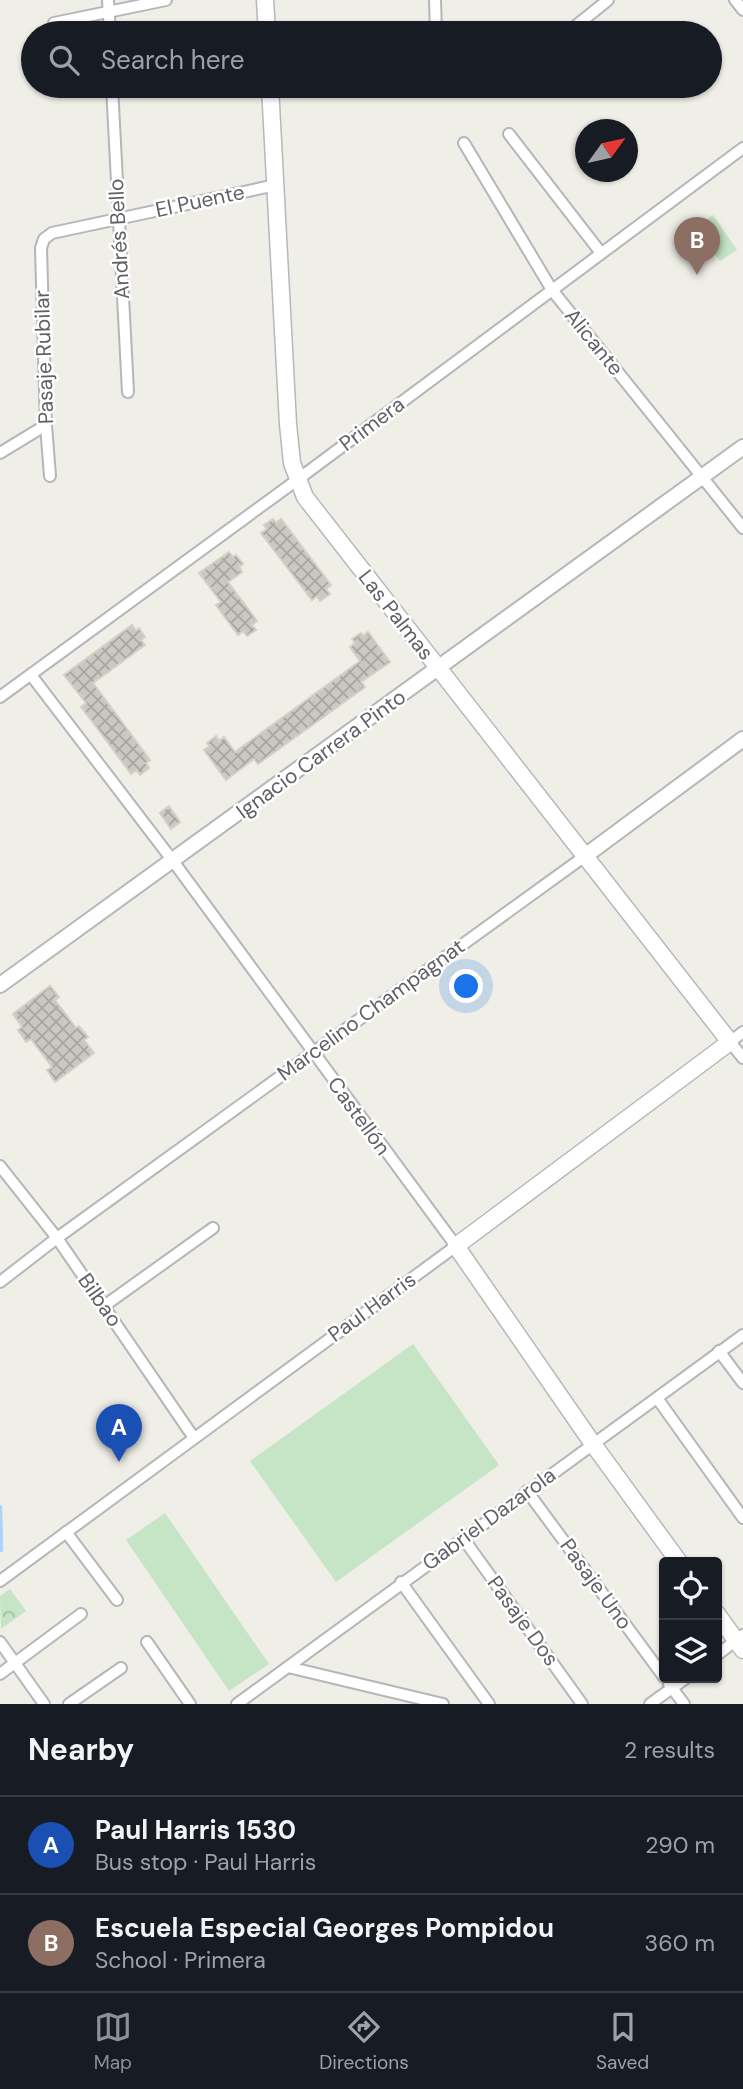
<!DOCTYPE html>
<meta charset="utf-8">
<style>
:root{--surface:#171b24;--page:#20242c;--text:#f1f3f6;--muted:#9ea1a6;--line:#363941;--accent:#8c9099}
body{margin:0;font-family:"DM Sans",sans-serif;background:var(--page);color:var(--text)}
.controls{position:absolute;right:21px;bottom:21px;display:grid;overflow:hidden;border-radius:7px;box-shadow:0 2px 5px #0004}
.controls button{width:63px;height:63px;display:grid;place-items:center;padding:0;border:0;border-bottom:2px solid var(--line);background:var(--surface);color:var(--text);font:35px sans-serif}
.compass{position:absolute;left:575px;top:119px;width:63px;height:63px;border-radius:50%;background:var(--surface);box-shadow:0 2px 5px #0004;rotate:57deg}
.you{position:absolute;left:467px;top:987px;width:24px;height:24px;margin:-18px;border:5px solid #fff;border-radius:50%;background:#1a73e8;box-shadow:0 0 0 10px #1a73e833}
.badge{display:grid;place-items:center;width:46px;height:46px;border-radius:50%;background:var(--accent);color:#fff;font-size:23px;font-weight:700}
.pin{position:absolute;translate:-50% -58px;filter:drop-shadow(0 2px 4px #0008)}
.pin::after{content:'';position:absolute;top:37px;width:24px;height:21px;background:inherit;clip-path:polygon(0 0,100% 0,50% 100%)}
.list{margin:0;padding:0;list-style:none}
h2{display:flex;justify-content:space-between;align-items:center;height:91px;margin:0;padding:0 28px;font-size:30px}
h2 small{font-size:23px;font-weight:400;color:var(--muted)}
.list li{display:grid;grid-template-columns:46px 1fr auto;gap:21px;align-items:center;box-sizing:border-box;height:98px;padding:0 28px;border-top:2px solid var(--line)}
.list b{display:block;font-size:26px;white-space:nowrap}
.list p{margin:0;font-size:23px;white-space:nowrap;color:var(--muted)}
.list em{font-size:23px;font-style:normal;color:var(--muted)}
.icon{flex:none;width:38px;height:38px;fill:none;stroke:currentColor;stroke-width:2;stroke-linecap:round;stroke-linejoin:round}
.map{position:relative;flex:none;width:743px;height:1704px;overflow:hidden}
.search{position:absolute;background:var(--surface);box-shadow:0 2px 5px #0004;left:21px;right:21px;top:21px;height:77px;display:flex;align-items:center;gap:18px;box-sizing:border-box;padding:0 24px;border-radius:38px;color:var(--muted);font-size:26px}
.sheet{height:287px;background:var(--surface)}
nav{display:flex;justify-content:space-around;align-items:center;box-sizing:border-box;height:98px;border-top:2px solid var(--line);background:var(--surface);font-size:19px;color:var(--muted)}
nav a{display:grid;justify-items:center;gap:4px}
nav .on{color:var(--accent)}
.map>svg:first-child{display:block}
</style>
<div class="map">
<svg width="743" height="1704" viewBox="0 0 743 1704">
<defs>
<pattern id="forest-crowns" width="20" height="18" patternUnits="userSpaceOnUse" patternTransform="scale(1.75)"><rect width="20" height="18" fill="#c5e5c6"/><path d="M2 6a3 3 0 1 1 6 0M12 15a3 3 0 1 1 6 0" fill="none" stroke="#a3bda5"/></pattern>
<pattern id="building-cross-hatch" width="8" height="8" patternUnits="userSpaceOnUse" patternTransform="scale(1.75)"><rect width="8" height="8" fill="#cbc8c4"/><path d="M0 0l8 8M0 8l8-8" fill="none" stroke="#a8a6a3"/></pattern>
</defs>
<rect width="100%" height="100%" fill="#efeee7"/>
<!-- grass -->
<g fill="#c5e5c6">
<path d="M713,215L737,250L720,261L696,227Z"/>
<path d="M413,1344L499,1465L336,1582L250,1461Z"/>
<path d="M165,1513L269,1664L229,1691L126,1540Z"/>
</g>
<!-- forest -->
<path fill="url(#forest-crowns)" d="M10,1589L26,1611L1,1629L0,1596Z"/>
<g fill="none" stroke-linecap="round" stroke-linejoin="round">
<!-- stream -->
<path stroke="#abd4fb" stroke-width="4.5" d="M0,1507L1,1550"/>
</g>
<!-- building -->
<g fill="url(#building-cross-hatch)" stroke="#d4d0c5" stroke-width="2">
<path d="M273,519L276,523L281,519L331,585L326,589L330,594L320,601L317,596L312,600L261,533L267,529L264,525Z"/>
<path d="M229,552L233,557L236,555L243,564L239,567L242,572L228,582L257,621L252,625L256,630L247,636L243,631L238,635L216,605L221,602L199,573Z"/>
<path d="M132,625L136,631L139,628L145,637L141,640L145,645L93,683L150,760L146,763L149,768L140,775L137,770L131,774L103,736L81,707L86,703L64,675Z"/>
<path d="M368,632L390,662L361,682L365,687L258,764L254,759L226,780L204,750L210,746L207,743L216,736L219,741L224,737L235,752L360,661L350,647L355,643L352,639L361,633L363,636Z"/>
<path d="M169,806L180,822L171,829L160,813Z"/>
<path d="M50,986L59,997L55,1000L76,1028L79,1026L88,1037L84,1040L94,1053L55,1082L47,1070L52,1067L31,1039L26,1042L18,1030L22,1027L13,1014Z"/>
</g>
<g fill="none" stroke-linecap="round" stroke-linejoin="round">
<!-- minor casing -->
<g stroke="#b4b6ba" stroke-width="14">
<g id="minor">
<path d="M108,0L110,33"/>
<path d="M435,0L436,33"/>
<path d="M735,0L743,10"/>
<path d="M54,23L166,0"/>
<path d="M567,33L608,0"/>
<path d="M112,86L128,392"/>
<path d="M509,134L601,253"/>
<path d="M464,143L552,290L743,528"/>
<path d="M0,453L46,425"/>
<path d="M50,476L46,425L41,248L44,239L52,233L276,185"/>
<path d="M0,697L297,480L743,148"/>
<path d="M743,1032L730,1042L743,1058"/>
<path d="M0,1166L57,1238L194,1438"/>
<path d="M0,1282L57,1238L585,856"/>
<path d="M104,1306L213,1228"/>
<path d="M719,1351L743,1383"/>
<path d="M657,1398L743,1518"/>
<path d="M527,1491L664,1677"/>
<path d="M66,1532L117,1600"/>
<path d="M463,1538L582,1704"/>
<path d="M0,1581L456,1246L173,861L31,675"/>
<path d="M401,1582L489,1704"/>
<path d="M0,1642L44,1704"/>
<path d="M147,1642L190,1704"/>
<path d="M717,1655L743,1635"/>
<path d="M288,1667L443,1704"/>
<path d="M0,1674L81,1614"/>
<path d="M669,1684L684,1704"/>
<path d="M69,1704L121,1668"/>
<path d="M237,1704L743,1335"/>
<path d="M650,1704L686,1678"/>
</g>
</g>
<!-- tertiary casing -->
<g stroke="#b4b6ba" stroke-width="18">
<g id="tertiary">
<path d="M585,856L743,739"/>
<path d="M0,985L743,447"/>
</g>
</g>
<!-- secondary casing -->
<g stroke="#b5b8bd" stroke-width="19">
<g id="secondary">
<path d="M265,0L267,33"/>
<path d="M270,86L288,424L292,463L305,497L730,1042L456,1246L593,1444L679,1562"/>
<path d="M717,1614L743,1650"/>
</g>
</g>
<!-- minor -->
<use href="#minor" stroke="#fff" stroke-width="10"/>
<!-- tertiary -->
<use href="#tertiary" stroke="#fff" stroke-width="14"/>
<!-- secondary -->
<use href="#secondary" stroke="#fff" stroke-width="16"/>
</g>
<g text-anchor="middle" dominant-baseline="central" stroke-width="5" stroke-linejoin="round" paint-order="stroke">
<!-- street labels -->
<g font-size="21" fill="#5e6166" stroke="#fff">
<text transform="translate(200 201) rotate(-12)">El Puente</text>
<text transform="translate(119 239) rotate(-93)">Andrés Bello</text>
<text transform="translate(594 342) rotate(51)">Alicante</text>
<text transform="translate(44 357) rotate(-92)">Pasaje Rubilar</text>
<text transform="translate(372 424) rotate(-37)">Primera</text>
<text transform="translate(396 615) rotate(52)">Las Palmas</text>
<text transform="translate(321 754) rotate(-36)">Ignacio Carrera Pinto</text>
<text transform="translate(371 1010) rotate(-36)">Marcelino Champagnat</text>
<text transform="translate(359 1116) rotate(54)">Castellón</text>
<text transform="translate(100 1300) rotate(55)">Bilbao</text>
<text transform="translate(372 1307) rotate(-36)">Paul Harris</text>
<text transform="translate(489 1519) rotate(-36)">Gabriel Dazarola</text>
<text transform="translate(596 1584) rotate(54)">Pasaje Uno</text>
<text transform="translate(523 1621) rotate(54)">Pasaje Dos</text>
</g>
</g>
</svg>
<div class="controls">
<button><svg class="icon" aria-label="locate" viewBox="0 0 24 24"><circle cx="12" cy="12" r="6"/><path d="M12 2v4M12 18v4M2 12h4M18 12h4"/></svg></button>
<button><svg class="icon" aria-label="layers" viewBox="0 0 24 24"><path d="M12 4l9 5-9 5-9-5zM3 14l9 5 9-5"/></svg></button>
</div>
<svg class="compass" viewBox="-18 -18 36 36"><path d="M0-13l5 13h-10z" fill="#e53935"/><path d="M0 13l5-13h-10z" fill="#9ea1a6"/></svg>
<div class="you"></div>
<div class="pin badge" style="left:119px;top:1462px;background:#1a4fb4">A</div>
<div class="pin badge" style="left:697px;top:275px;background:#8d6e63">B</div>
<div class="search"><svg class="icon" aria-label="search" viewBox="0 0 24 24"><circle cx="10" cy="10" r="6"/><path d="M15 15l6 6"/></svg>Search here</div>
</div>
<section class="sheet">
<h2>Nearby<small>2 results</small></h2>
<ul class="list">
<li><span class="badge" style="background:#1a4fb4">A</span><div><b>Paul Harris 1530</b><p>Bus stop · Paul Harris</p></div><em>290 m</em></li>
<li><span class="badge" style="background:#8d6e63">B</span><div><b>Escuela Especial Georges Pompidou</b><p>School · Primera</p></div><em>360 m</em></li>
</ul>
</section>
<nav>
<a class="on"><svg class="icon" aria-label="map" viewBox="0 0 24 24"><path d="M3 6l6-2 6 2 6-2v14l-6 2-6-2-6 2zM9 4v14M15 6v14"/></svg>Map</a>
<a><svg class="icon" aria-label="directions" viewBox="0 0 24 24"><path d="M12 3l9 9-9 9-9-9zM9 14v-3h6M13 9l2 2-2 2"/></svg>Directions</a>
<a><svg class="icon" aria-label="saved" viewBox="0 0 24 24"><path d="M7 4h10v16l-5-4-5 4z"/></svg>Saved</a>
</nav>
